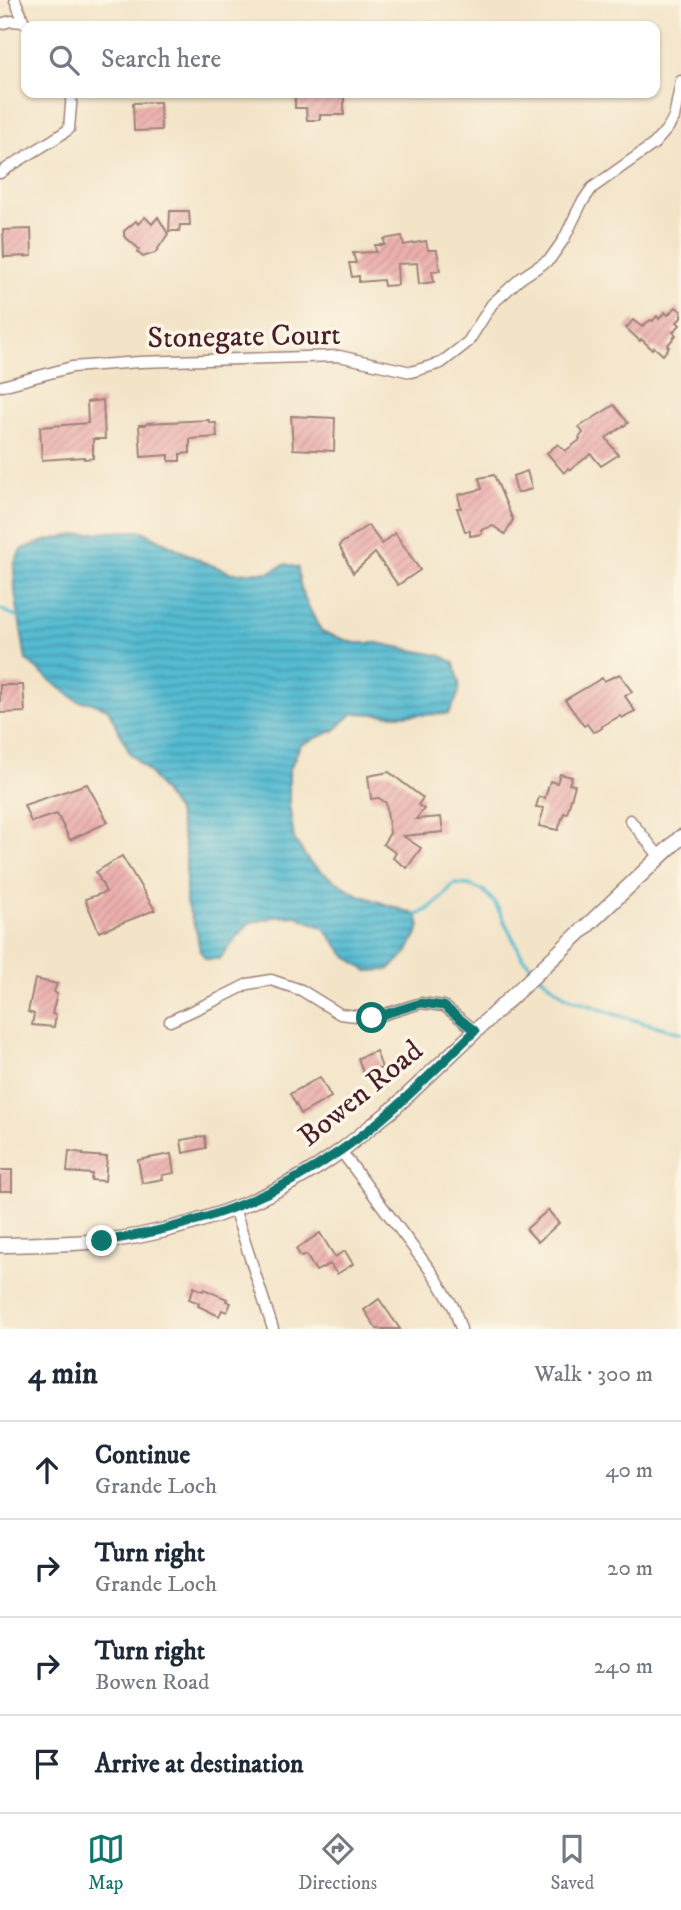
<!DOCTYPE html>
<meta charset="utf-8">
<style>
:root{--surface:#fff;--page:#f6f6f7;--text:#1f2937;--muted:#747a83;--line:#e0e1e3;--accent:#0f766e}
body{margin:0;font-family:"IM FELL DW Pica",serif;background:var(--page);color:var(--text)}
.stop{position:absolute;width:21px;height:21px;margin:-16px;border:5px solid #0f766e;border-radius:50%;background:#fff}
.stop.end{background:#0f766e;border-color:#fff;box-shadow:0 2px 7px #0008}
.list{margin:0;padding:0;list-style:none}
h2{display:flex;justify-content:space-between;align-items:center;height:91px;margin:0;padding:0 28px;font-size:30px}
h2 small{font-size:23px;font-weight:400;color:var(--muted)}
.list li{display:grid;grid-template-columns:46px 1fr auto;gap:21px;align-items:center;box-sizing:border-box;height:98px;padding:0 28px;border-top:2px solid var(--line)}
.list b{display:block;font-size:26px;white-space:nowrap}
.list p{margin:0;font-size:23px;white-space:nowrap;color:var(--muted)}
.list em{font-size:23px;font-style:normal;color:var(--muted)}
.icon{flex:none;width:38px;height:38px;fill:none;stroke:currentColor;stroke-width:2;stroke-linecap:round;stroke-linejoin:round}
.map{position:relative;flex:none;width:681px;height:1329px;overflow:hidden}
.search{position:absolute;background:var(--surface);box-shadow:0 2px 5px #0004;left:21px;right:21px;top:21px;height:77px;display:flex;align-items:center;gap:18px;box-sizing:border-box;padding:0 24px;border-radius:14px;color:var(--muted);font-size:26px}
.sheet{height:483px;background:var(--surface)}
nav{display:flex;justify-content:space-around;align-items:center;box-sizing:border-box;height:98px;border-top:2px solid var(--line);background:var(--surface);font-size:19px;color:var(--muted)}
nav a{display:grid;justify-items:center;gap:4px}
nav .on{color:var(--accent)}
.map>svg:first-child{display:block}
</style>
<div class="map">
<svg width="681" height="1329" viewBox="0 0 681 1329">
<defs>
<pattern id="water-rules" width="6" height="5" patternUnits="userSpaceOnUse" patternTransform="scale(1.75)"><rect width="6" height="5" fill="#54bbd1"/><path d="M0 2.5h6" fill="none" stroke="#4897aa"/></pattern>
<pattern id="building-hatch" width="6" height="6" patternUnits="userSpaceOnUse" patternTransform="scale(1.75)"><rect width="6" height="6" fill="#ebaeac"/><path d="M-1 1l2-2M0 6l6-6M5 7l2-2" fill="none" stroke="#cb9594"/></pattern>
</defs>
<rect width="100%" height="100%" fill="#fcf5e5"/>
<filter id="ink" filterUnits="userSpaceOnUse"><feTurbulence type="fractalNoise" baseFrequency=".0143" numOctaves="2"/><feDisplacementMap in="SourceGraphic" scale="14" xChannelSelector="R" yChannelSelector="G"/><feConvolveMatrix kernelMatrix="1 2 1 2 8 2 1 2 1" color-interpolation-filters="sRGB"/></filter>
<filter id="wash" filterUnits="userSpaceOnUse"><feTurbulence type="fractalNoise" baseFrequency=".00686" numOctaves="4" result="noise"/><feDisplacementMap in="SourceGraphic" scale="28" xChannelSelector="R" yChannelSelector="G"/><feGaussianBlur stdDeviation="1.57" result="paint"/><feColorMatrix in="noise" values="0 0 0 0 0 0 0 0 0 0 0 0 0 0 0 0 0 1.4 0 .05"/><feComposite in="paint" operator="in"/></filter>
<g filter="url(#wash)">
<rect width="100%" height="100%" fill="#f3e4c8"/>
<!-- water -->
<path fill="url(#water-rules)" stroke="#4f6d7e" stroke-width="2" d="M142,531L203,562L232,573L270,572L286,564L298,568C298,590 311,613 322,632L355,643H377L442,656L454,663C462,687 462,692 448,714L401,715L353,713L335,730L300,745L289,771V804L294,839L310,863L332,879L359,895L417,915L420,927L407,953L388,970L367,971L345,955L324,928L297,916L274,917L249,923L219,959H206L200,951L197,933L186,902V852L177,812L150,773L130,753L108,709L90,702L78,701L51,681L26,660L15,592L14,565L21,550C58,533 102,532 142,531Z"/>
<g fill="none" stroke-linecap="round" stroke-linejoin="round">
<!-- stream -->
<g stroke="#54bbd1" stroke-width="3.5">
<path d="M0,609L19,618"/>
<path d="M417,915C433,909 443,896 454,884L469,885L484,891L495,903L522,956L534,969"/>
<path d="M539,975L566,997L617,1015L681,1033"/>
</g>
</g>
<g id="blocks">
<!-- building -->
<g fill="url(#building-hatch)">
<path d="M295,93H344V115H320V120H307L306,108H295Z"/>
<path d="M160,102L161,130L134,131L133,103Z"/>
<path d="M170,211H189L190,225H180L179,231H169Z"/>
<path d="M145,217L152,224L158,217L168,234L155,253L143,257L137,252L139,249L124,236V231L136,221L138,224Z"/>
<path d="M31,229L32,256L4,257L3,230Z"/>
<path d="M402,236L404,245L426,241L428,250H437L440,271H432L434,282L419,284L417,263L397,264L398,285L384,286L383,280L359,282V276L352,277L349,263H356L353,253L376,252L375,245H385L384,239Z"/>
<path d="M676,307L681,311V318L677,322L680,325L673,332L676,335L667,346L669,347L663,355L654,347L652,349L641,339L640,341L626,328L633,320L642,327L646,323L651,320L653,321L657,316L659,319L665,312L668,315Z"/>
<path d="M103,400L105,439H93V458L84,459V457L42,460L40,427L88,423L87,402Z"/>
<path d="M614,405L628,423L606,438L618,455L601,466L591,454L570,470L568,468L564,473L547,453L558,444L565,451L580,440L579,438L583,433L579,427Z"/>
<path d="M291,416L335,418L334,451L293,449Z"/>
<path d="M209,420V423H216L217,437L190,439V453L180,454V461H169V455L141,457L139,425H146L147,423Z"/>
<path d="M527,471L532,489L517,493L513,476Z"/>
<path d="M494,475L513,520L505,534L493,526L481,530L482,534L470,536V531H465L457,508H461L458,495L482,489L479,478Z"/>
<path d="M368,525L382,544L395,533L420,570L398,585L375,553L353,573L339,545Z"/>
<path d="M620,674L632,692L625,696L635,711L622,718L620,716L602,726V728L597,731L593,732L587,724L584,726L565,700L602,678L604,681Z"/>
<path d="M0,685H23L25,712L0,713Z"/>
<path d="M389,772L423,798L418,805L424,809L416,819L441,817L443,832L403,836L421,848L407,868L393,858L396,853L383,844L390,833L386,803L379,798L371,799L368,776Z"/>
<path d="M560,774L572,777L569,784L575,785L567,814L564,813L558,830L539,826L544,808L536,807L539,797L545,798L550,781L557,783Z"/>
<path d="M87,784L108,822L70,840L57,814L31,822L24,805Z"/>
<path d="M122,856L155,910L99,932L85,899L106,892L96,872Z"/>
<path d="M35,979L57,984L54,992L57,994L52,1014L56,1015L54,1027L32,1025L34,1014L28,1012Z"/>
<path d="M376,1051L382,1068L364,1075L358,1058Z"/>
<path d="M320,1077L331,1097L301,1114L290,1094Z"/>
<path d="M205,1136L206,1148L183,1153L181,1140Z"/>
<path d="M69,1151L83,1153V1155L107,1157L105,1181L91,1180L92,1174L67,1172Z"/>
<path d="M171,1154L174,1173L162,1175L163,1179L142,1183L138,1160Z"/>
<rect x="0" y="1170" width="12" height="21"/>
<path d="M548,1210L559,1223L538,1242L526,1229Z"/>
<path d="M320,1233L335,1257L345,1251L353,1264L337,1274L330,1264L316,1271L306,1255L301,1257L296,1249Z"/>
<path d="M194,1287L203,1291L204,1289L227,1299L226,1301L231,1303L227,1312L222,1310L219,1316L198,1306L199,1303L189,1299Z"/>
<path d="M379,1299L400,1329H377L364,1310Z"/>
</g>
</g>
</g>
<g filter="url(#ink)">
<use href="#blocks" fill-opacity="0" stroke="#9e827a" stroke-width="2"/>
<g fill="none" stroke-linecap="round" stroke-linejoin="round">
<!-- minor casing -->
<g stroke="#9e827a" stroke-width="13">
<g id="minor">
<path d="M15,0L24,22L28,26"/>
<path d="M0,24L11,21L24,22"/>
<path d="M0,173C23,157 47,145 69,129L72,93"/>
<path d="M2,386L72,367L139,362L339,356L411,372L441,363L468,342L492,304L521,278L550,259L564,239L581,204L592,188L654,144L667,129L674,118L681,81"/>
<path d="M630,820L660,857"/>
<path d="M170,1021L218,999L248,984L271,980L301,990L340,1014L372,1018L421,1003L444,1006L476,1031"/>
<path d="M341,1151L436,1278L454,1308L461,1329"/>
<path d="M234,1208L273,1329"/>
</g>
</g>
<!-- tertiary casing -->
<g stroke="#9e827a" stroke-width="17">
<path id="tertiary" d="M0,1245C45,1244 93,1244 138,1236C210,1222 283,1194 342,1150C359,1137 375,1123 392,1110L681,837"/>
</g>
<!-- minor -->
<use href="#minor" stroke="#fff" stroke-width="10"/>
<!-- tertiary -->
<use href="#tertiary" stroke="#fff" stroke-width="14"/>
</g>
</g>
<g fill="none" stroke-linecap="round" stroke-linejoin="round" filter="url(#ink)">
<!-- route -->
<path stroke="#0f766e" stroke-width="9" d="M102,1241C188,1229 268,1201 340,1151C389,1118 432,1072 475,1031L444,1006L421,1003L372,1018"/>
</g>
<g text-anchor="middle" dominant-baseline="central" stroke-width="7" stroke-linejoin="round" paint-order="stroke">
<!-- street labels -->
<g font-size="30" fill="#4a1f2b" stroke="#fcf5e5">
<text transform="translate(244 337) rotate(-1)">Stonegate Court</text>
<text transform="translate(361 1094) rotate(-39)">Bowen Road</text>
</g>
</g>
</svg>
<div class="stop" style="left:372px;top:1018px"></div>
<div class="stop end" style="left:102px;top:1241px"></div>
<div class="search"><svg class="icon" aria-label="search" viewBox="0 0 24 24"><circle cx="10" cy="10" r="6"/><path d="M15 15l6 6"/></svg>Search here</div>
</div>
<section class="sheet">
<h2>4 min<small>Walk · 300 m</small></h2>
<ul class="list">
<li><svg class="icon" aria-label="ahead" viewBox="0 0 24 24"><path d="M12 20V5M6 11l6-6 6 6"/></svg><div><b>Continue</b><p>Grande Loch</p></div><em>40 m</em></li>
<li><svg class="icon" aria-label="right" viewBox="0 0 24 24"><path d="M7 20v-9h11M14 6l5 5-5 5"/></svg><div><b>Turn right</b><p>Grande Loch</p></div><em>20 m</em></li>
<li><svg class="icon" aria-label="right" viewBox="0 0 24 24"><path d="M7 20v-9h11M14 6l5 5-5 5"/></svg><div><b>Turn right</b><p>Bowen Road</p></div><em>240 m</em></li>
<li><svg class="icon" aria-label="arrive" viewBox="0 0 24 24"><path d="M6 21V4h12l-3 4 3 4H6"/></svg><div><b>Arrive at destination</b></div></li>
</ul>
</section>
<nav>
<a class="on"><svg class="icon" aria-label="map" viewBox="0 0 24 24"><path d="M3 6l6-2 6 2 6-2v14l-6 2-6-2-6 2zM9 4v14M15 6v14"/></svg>Map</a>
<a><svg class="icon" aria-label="directions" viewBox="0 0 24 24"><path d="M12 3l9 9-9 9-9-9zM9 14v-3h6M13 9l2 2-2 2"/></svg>Directions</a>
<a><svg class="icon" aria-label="saved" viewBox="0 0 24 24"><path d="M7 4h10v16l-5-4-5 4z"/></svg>Saved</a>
</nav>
